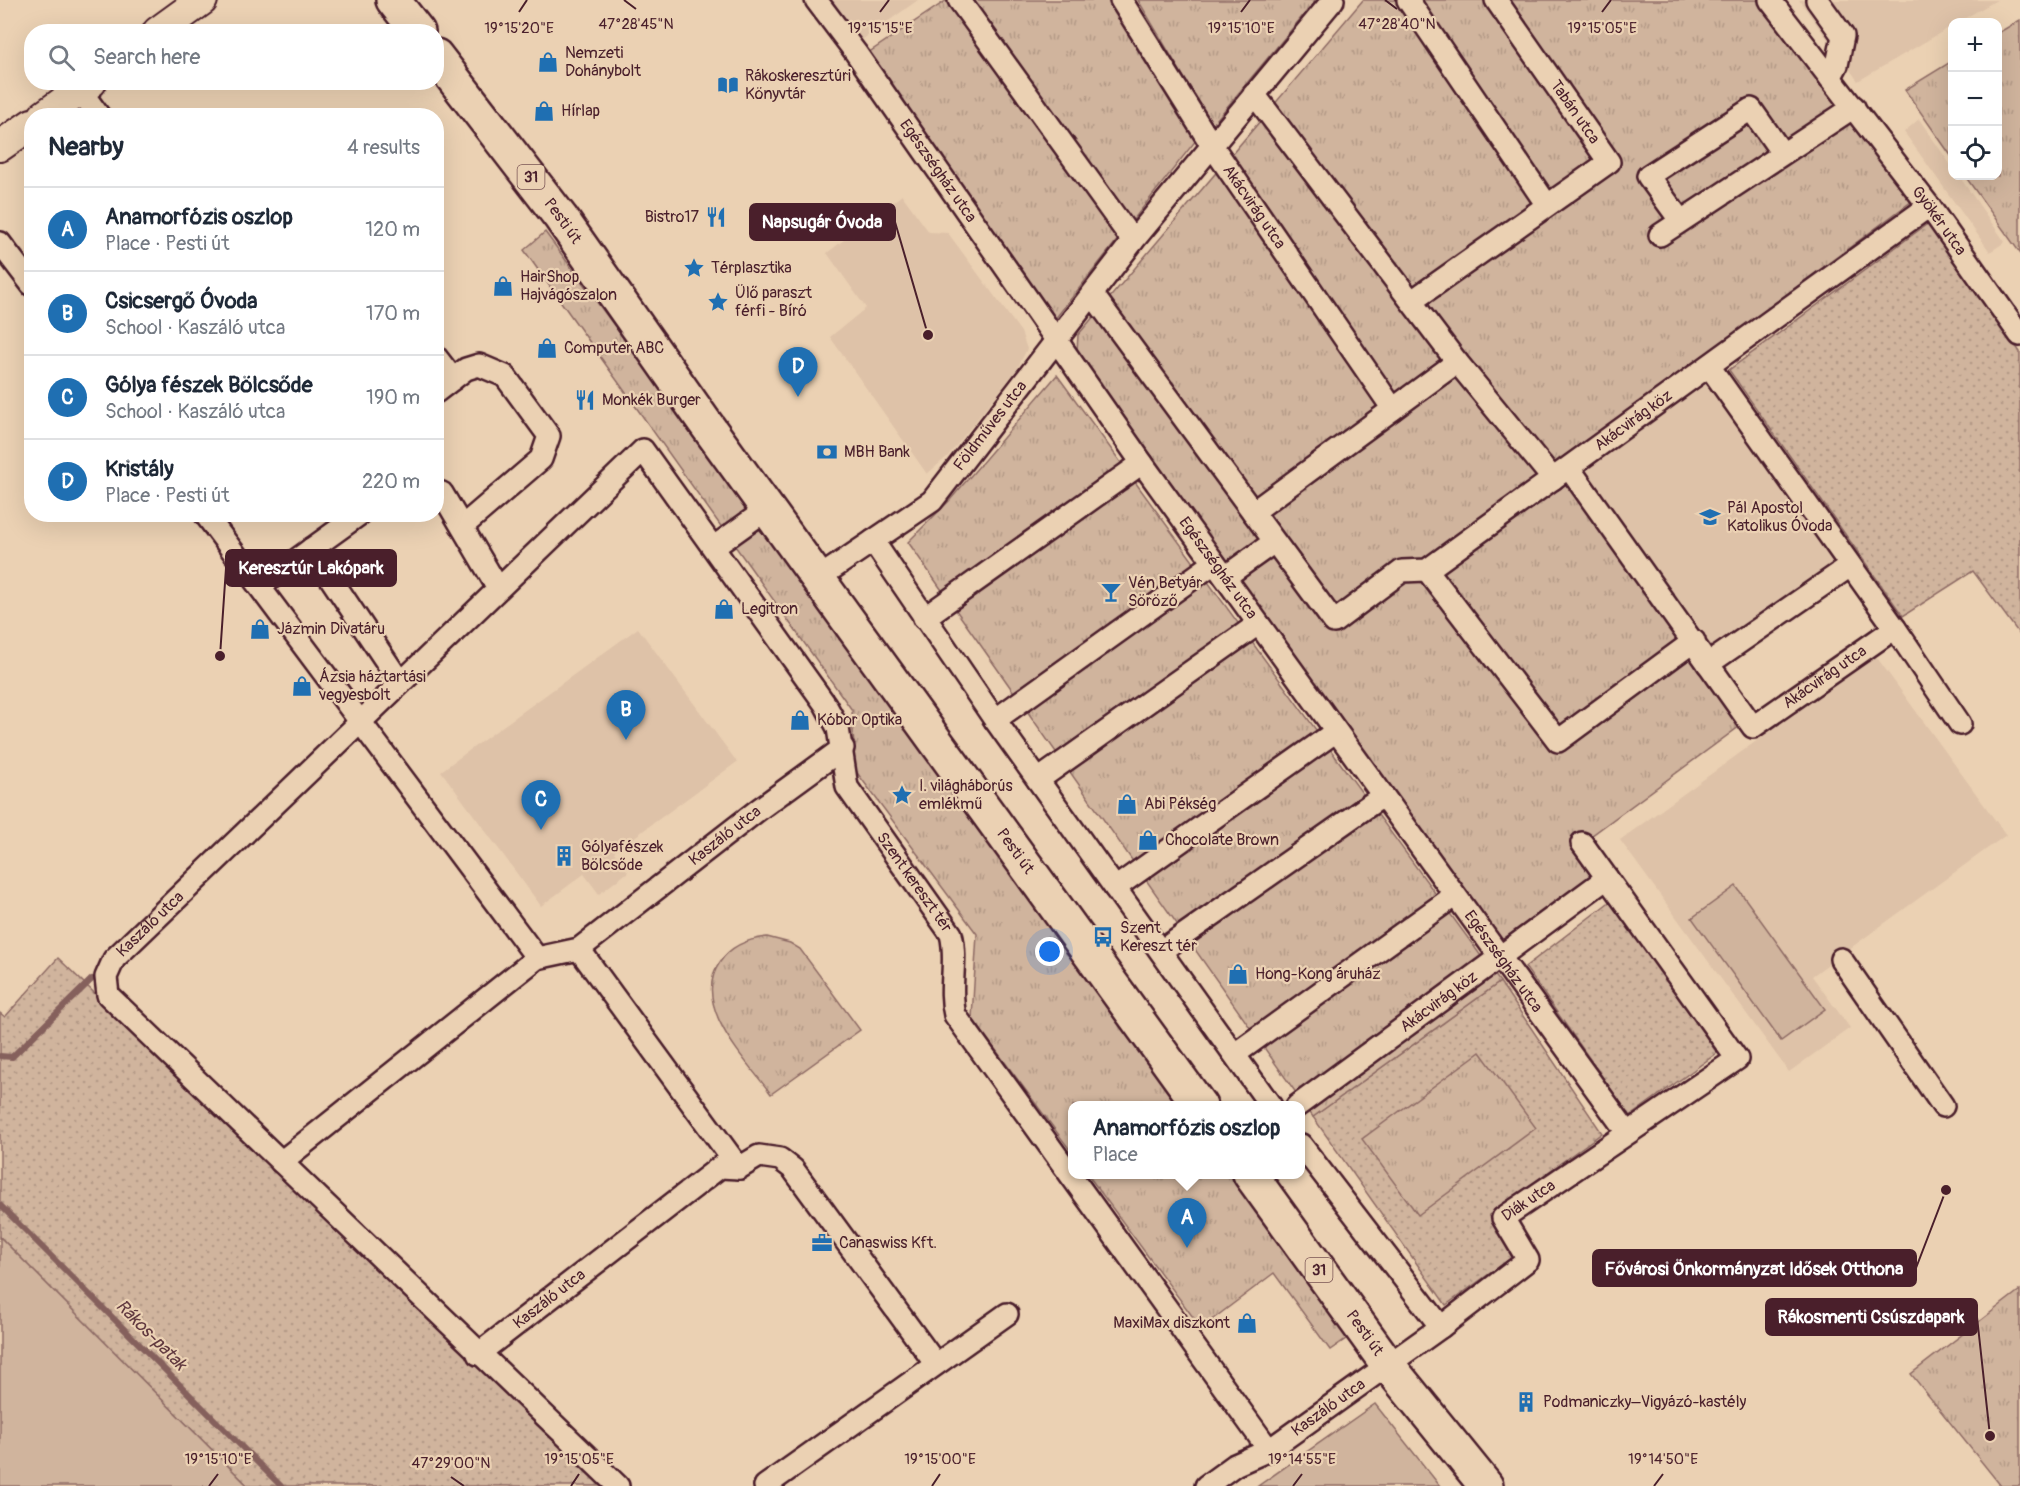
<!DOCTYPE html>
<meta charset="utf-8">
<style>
:root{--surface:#fff;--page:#f2f2f3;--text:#1f2937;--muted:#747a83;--line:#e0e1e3;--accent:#1f6fb2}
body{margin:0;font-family:Pangolin,sans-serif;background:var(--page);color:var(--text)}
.controls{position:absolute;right:18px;top:18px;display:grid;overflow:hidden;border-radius:12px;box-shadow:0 6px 24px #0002}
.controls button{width:54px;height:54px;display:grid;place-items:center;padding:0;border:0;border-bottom:2px solid var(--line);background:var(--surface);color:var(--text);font:30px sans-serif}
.you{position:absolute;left:1050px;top:952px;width:21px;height:21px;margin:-15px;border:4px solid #fff;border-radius:50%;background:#1a73e8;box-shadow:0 0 0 9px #1a73e833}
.badge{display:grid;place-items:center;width:39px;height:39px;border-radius:50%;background:var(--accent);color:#fff;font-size:20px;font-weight:700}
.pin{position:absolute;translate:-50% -50px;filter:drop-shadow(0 2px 3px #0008)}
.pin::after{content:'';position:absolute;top:32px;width:21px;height:18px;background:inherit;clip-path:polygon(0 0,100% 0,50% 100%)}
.popup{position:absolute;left:1068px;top:1101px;width:237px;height:78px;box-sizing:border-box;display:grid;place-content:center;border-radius:12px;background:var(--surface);filter:drop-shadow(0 2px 4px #0005);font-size:20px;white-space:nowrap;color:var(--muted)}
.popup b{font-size:22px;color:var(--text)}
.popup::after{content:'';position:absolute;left:50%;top:100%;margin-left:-12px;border:12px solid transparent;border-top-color:var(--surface)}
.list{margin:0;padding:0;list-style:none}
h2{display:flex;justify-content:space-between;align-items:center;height:78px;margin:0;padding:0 24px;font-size:26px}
h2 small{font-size:20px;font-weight:400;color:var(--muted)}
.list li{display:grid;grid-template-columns:39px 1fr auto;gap:18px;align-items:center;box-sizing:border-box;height:84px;padding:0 24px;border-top:2px solid var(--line)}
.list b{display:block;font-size:22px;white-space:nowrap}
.list p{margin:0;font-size:20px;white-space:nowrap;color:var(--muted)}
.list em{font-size:20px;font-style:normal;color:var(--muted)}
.icon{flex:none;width:33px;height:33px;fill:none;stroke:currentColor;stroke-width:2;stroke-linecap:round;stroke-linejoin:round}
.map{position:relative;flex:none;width:2020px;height:1486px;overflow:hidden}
.search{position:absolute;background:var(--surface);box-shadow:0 6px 24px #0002;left:24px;top:24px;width:420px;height:66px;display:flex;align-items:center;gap:15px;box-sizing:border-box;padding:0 21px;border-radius:24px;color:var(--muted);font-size:22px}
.panel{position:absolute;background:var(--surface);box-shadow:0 6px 24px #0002;left:24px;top:108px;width:420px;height:414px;border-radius:24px}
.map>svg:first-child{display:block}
</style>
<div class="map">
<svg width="2020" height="1486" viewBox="0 0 2020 1486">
<defs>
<pattern id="grass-dots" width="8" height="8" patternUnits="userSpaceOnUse" patternTransform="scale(1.5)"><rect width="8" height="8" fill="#d0b49d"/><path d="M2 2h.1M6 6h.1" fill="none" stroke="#b49a87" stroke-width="1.8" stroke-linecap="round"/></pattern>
<pattern id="park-tufts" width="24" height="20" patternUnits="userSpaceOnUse" patternTransform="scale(1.5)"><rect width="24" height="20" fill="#d0b49d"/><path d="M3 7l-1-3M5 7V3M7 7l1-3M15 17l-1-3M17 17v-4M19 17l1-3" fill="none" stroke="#b49a87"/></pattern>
</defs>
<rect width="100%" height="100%" fill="#ebd1b3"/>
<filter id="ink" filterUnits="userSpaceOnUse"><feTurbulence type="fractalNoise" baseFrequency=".0167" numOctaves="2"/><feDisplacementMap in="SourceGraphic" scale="12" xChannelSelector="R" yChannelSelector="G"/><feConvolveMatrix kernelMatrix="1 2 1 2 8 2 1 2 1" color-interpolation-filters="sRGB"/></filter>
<g filter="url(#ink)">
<!-- built -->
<g fill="#dec2a8">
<path d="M827,0H918L859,42Z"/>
<path d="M1799,0H1997L1958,22H1952V26L1858,81Z"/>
<path d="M1919,119L1952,167V176H1959L2005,242L1990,252L1904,132Z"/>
<path d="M902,195L929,232L948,233L1021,332L1027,349L1017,369L948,456L927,474L830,337L866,308L827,253Z"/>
<path d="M1706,381L1837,565L1713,649L1582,469Z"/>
<path d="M638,628L737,762L614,852L628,872L599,894L584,874L541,906L441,771Z"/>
<path d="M1875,655L2006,835L1812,976L1850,1028L1789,1072L1620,840Z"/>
</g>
<!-- grass -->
<g fill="url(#grass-dots)" stroke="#8d6a64" stroke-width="1.5">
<path d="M1930,222L2020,352V635L1973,571L1903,616L1729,370Z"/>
<path d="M1612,900L1717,1053L1630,1116L1525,967Z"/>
<path d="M58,958L606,1486H248L0,1237V1013L5,1017Z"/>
<path d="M1500,982L1602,1133L1489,1215L1514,1256L1446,1305L1313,1117Z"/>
</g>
<!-- park -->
<g fill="url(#park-tufts)" stroke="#8d6a64" stroke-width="1.5">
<path d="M947,0H1108L1197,139L1051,324L865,55Z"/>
<path d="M1138,0H1316L1212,125Z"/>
<path d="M1363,0H1757L1912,201L1715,348L1557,461L1740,726L1572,850L1594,878L1500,944L1077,351L1078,335Z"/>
<path d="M2020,20V253L1965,176H1998V33Z"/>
<path d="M1952,61V157L1905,90Z"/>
<path d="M545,232L764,528L1181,1105L1073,1106V1154L972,1018L977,934L855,770L852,710L524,250Z"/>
<path d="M1057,375L1500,982L1313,1117L908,542L950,500Z"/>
<path d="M767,937L790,943L800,949L860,1030L771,1094C746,1060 690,1005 720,962C731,945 748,939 767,937Z"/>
<path d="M1480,1052L1536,1128L1418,1215L1362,1139Z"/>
<path d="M1088,1175H1231L1350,1336L1330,1350L1274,1273L1201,1328Z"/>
<path d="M2020,1290V1486H2001L1911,1374Z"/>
</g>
<!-- garden -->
<g fill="#d0b49d" stroke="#8d6a64" stroke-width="1.5">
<path d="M1736,886L1825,1009L1781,1041L1692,918Z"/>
<path d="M0,1237L248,1486H0Z"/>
<path d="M1375,1404L1440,1486H1258Z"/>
</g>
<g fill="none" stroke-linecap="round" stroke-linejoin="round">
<!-- stream -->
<g stroke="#85605c" stroke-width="6">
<path d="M0,1056L12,1057L92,979"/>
<path d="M0,1205L281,1486"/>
</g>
<!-- street casing -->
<g stroke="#4a1f2b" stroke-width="26">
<g id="street">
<path id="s1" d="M816,0L856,53L1142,463L1627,1132"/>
<path d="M959,0L1133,241"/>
<path id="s2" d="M1121,0L1211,144L1393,409"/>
<path d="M1408,0L1547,205"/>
<path id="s3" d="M1770,0L1929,206L2020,335"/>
<path d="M1817,0L1843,36L1837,65L1830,78"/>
<path d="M80,90L99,116"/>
<path d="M1254,94L1457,362L1553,479"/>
<path d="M1680,220L1648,176L1751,109L1782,153"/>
<path d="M1660,235L1854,107"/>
<path d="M0,243L32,285"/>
<path id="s4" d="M1093,295L1334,622L1402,571L1427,570L1929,206"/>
<path d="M1412,301L1609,162L1496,0"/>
<path d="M436,357L453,379"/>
<path d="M1709,366L1895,628L1960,724"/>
<path d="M436,392L466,369L479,365L505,376L549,436L541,459L463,526"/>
<path id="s5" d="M1569,468L1753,727L1895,628"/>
<path d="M436,491L442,493L498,588"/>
<path d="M1253,512L1457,362"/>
<path d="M205,514L537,958"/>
<path d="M873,541L995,720L1271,1106"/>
<path d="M714,547L767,509"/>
<path d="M311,549L400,682"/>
<path d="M1427,570L1558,741L1694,641"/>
<path d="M1225,577L1274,542"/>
<path id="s6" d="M817,579L932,501L1133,241L1333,0"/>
<path d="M260,586L360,514"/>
<path d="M924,618L1142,463"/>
<path d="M1708,664L1850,566"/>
<path d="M995,720L1214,563"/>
<path d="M1038,780L1258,624"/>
<path d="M1115,888L1335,732"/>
<path d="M579,949L739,1168"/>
<path d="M1161,951L1381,797"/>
<path d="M1841,959L1943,1106"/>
<path d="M1235,1054L1454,896"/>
<path id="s7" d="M1297,1106L1607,878"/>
<path d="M1301,1145L1441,1327"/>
<path id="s8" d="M281,1162L537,958L579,949L758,810L843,748"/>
<path id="s9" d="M478,1354L720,1167L739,1168L759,1156L780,1159L793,1169L935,1363"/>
<path id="s10" d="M618,1486L108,995L106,977L114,959L643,450L825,704L838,728L847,787L951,934C958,960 948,988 955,1015L1269,1450"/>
<path d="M765,1486L1007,1314"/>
<path id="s11" d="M1206,1486L1235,1465L1269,1450L1441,1327L1528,1260L1503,1218L1737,1059L1582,843"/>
</g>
</g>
<!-- secondary casing -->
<g stroke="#4a1f2b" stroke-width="34">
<g id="secondary">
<path d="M158,32L202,0"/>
<path d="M44,116L91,82"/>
<path d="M0,146L32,124"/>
</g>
</g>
<!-- primary casing -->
<g stroke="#4a1f2b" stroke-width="38">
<g id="primary">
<path d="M393,0L418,32"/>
<path id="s12" d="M436,56L561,218L703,420L1200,1106"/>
<path id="s13" d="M1250,1174L1388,1365L1486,1486"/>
</g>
</g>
<!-- street -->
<use href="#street" stroke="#ebd1b3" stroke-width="21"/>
<!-- secondary -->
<use href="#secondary" stroke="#ebd1b3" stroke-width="30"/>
<!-- primary -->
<use href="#primary" stroke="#ebd1b3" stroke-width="33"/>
</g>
</g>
<!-- ticks -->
<path fill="none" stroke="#4a1f2b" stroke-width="2" d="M624,0L636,9M1385,0L1397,9M519,12L527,0M880,12L889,0M1241,12L1250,0M1602,12L1611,0M451,1477L464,1486M209,1486L218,1474M571,1486L579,1474M932,1486L940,1474M1293,1486L1302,1474M1654,1486L1663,1474"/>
<!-- icons -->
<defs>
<g id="shop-bare" transform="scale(1.62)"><path d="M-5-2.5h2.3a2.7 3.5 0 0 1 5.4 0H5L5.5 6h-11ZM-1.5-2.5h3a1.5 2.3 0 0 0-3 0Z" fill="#1f6fb2" stroke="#ebd1b3" stroke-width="2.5" paint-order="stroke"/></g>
<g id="library-bare" transform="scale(1.62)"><path d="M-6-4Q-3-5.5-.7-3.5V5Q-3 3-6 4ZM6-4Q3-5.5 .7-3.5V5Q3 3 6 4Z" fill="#1f6fb2" stroke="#ebd1b3" stroke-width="2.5" paint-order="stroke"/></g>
<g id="restaurant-bare" transform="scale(1.62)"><path d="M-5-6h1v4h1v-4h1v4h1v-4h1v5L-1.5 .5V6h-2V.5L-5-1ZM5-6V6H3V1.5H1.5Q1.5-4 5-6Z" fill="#1f6fb2" stroke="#ebd1b3" stroke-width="2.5" paint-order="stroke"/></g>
<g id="sight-bare" transform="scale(1.62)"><path d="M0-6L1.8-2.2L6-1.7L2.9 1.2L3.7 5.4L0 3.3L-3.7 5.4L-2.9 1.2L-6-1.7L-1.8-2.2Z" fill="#1f6fb2" stroke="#ebd1b3" stroke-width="2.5" paint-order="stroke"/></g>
<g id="bank-bare" transform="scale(1.62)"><path d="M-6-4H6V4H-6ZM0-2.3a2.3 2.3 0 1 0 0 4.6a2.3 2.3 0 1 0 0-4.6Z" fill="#1f6fb2" stroke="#ebd1b3" stroke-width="2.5" paint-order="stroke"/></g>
<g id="school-bare" transform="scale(1.62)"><path d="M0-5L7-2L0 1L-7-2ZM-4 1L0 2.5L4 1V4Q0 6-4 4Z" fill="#1f6fb2" stroke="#ebd1b3" stroke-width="2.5" paint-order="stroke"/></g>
<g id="bar-bare" transform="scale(1.62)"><path d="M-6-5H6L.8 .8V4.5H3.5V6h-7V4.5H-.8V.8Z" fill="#1f6fb2" stroke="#ebd1b3" stroke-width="2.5" paint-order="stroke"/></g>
<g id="building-bare" transform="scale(1.62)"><path d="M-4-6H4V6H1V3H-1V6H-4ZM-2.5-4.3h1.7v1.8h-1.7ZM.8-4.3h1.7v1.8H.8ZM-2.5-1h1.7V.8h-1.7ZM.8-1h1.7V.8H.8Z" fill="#1f6fb2" stroke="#ebd1b3" stroke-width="2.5" paint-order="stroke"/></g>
<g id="bus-bare" transform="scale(1.62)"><path d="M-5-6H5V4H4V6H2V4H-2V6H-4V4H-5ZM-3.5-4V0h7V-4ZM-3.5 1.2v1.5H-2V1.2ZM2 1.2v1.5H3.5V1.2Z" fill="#1f6fb2" stroke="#ebd1b3" stroke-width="2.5" paint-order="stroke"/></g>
<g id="office-bare" transform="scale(1.62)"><path d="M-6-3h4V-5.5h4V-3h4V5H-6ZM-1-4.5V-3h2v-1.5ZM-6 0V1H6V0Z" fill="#1f6fb2" stroke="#ebd1b3" stroke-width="2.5" paint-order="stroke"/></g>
</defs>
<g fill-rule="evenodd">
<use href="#shop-bare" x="548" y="62"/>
<use href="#library-bare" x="728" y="85"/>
<use href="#shop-bare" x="544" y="111"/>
<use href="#restaurant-bare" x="716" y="217"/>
<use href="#sight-bare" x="694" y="268"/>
<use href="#shop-bare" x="503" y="286"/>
<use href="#sight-bare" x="718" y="302"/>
<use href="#shop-bare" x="547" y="348"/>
<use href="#restaurant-bare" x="585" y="400"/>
<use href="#bank-bare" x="827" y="452"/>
<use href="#school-bare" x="1710" y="517"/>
<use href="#bar-bare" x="1111" y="592"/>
<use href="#shop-bare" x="724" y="609"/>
<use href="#shop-bare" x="260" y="629"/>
<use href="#shop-bare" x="302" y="686"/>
<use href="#shop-bare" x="800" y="720"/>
<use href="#sight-bare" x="902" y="795"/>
<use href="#shop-bare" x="1127" y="804"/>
<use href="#shop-bare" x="1148" y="840"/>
<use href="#building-bare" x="564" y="856"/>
<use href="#bus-bare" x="1103" y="937"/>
<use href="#shop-bare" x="1238" y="974"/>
<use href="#office-bare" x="822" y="1243"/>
<use href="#shop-bare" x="1247" y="1323"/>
<use href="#building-bare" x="1526" y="1402"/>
</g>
<g text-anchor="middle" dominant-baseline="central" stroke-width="4.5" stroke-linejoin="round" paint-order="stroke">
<!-- shield labels -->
<g fill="#ebd1b3" stroke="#7a5454" stroke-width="1.5">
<rect x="517.5" y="165" width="27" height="24" rx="4.5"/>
<rect x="1305.5" y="1258" width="27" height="24" rx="4.5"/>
</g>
<g font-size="15" font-weight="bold" fill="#4a1f2b">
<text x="531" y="177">31</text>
<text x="1319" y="1270">31</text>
</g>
<!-- poi labels -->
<g font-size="16" fill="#4a1f2b" stroke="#ebd1b3" text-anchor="start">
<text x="565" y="53">Nemzeti<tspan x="565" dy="18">Dohánybolt</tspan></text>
<text x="745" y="76">Rákoskeresztúri<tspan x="745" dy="18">Könyvtár</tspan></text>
<text x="561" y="111">Hírlap</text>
<text x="699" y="217" text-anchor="end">Bistro17</text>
<text x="711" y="268">Térplasztika</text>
<text x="520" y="277">HairShop<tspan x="520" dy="18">Hajvágószalon</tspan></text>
<text x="735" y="293">Ülő paraszt<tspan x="735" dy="18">férfi - Bíró</tspan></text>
<text x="564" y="348">Computer ABC</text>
<text x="602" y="400">Monkék Burger</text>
<text x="844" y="452">MBH Bank</text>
<text x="1727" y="508">Pál Apostol<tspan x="1727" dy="18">Katolikus Óvoda</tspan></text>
<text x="1128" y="583">Vén Betyár<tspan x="1128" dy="18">Söröző</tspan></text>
<text x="741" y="609">Legitron</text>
<text x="277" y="629">Jázmin Divatáru</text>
<text x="319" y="677">Ázsia háztartási<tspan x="319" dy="18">vegyesbolt</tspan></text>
<text x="817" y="720">Kóbor Optika</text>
<text x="919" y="786">I. világháborús<tspan x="919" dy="18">emlékmű</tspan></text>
<text x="1144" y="804">Abi Pékség</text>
<text x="1165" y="840">Chocolate Brown</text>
<text x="581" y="847">Gólyafészek<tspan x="581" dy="18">Bölcsőde</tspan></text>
<text x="1120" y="928">Szent<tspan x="1120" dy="18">Kereszt tér</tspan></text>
<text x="1255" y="974">Hong-Kong áruház</text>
<text x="839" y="1243">Canaswiss Kft.</text>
<text x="1230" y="1323" text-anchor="end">MaxiMax diszkont</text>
<text x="1543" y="1402">Podmaniczky–Vigyázó-kastély</text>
</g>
<!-- street labels -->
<g font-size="16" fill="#4a1f2b" stroke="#ebd1b3">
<text transform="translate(1575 112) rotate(55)">Tabán utca</text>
<text stroke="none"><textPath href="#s1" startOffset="210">Egészségház utca</textPath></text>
<text stroke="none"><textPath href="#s2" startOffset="246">Akácvirág utca</textPath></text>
<text stroke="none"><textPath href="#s3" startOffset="278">Gyökér utca</textPath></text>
<text stroke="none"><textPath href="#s12" startOffset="208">Pesti út</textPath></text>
<text stroke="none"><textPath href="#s4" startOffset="771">Akácvirág köz</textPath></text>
<text stroke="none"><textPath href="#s6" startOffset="234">Földműves utca</textPath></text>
<text stroke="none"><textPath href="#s1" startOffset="696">Egészségház utca</textPath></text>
<text stroke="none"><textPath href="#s5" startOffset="405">Akácvirág utca</textPath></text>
<text stroke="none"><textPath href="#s8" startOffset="555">Kaszáló utca</textPath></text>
<text stroke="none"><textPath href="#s12" startOffset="984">Pesti út</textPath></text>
<text stroke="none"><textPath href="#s10" startOffset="1996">Szent kereszt tér</textPath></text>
<text stroke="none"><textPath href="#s10" startOffset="796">Kaszáló utca</textPath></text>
<text stroke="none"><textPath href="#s1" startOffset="1182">Egészségház utca</textPath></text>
<text stroke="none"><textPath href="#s7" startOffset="176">Akácvirág köz</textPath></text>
<text stroke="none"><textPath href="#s11" startOffset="474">Diák utca</textPath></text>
<text stroke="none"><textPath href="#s9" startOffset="90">Kaszáló utca</textPath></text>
<text stroke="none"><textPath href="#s13" startOffset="196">Pesti út</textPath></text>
<text stroke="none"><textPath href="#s11" startOffset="146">Kaszáló utca</textPath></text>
</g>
<!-- water labels -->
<g font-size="18" font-style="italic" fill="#623a40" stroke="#ebd1b3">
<text transform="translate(151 1335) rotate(45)">Rákos-patak</text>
</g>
</g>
<g font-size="15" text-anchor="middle" fill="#4a1f2b" stroke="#ebd1b3" stroke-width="4.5" stroke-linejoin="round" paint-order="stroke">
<text x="636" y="29">47°28'45"N</text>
<text x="1397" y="29">47°28'40"N</text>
<text x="519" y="33">19°15'20"E</text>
<text x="880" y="33">19°15'15"E</text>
<text x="1241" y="33">19°15'10"E</text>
<text x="1602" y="33">19°15'05"E</text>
<text x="218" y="1464">19°15'10"E</text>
<text x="579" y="1464">19°15'05"E</text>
<text x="940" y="1464">19°15'00"E</text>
<text x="1302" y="1464">19°14'55"E</text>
<text x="1663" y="1464">19°14'50"E</text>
<text x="451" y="1468">47°29'00"N</text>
</g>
<!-- callouts -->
<path fill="none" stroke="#4a1f2b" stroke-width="2" d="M928 335L895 222M220 656L226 568M1946 1190L1916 1268M1990 1436L1977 1317"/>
<g fill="#4a1f2b" stroke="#ebd1b3" stroke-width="2">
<circle cx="928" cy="335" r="6"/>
<circle cx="220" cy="656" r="6"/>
<circle cx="1946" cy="1190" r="6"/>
<circle cx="1990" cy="1436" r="6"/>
</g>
<g fill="#4a1f2b" stroke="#4a1f2b" stroke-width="2">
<rect x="750" y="204" width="145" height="36" rx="6"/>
<rect x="226" y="550" width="170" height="36" rx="6"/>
<rect x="1593" y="1250" width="323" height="36" rx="6"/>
<rect x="1766" y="1299" width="211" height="36" rx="6"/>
</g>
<g font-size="18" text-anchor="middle" font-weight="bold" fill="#fff">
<text x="822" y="228">Napsugár Óvoda</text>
<text x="311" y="574">Keresztúr Lakópark</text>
<text x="1754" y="1275">Fővárosi Önkormányzat Idősek Otthona</text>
<text x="1871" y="1323">Rákosmenti Csúszdapark</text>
</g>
</svg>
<div class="controls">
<button>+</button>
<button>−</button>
<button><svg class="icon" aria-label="locate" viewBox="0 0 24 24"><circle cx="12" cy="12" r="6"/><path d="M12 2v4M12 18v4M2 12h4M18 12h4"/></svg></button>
</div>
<div class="you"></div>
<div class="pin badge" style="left:1187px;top:1248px">A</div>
<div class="popup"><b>Anamorfózis oszlop</b>Place</div>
<div class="pin badge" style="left:626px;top:740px">B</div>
<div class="pin badge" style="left:541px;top:830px">C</div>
<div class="pin badge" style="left:798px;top:397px">D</div>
<div class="search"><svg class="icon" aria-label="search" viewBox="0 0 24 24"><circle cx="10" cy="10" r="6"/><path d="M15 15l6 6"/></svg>Search here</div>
<section class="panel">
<h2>Nearby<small>4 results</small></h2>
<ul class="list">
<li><span class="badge">A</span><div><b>Anamorfózis oszlop</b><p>Place · Pesti út</p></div><em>120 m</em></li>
<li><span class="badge">B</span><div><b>Csicsergő Óvoda</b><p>School · Kaszáló utca</p></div><em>170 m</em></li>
<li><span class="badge">C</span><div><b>Gólya fészek Bölcsőde</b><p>School · Kaszáló utca</p></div><em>190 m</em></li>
<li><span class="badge">D</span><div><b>Kristály</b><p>Place · Pesti út</p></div><em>220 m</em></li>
</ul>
</section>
</div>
